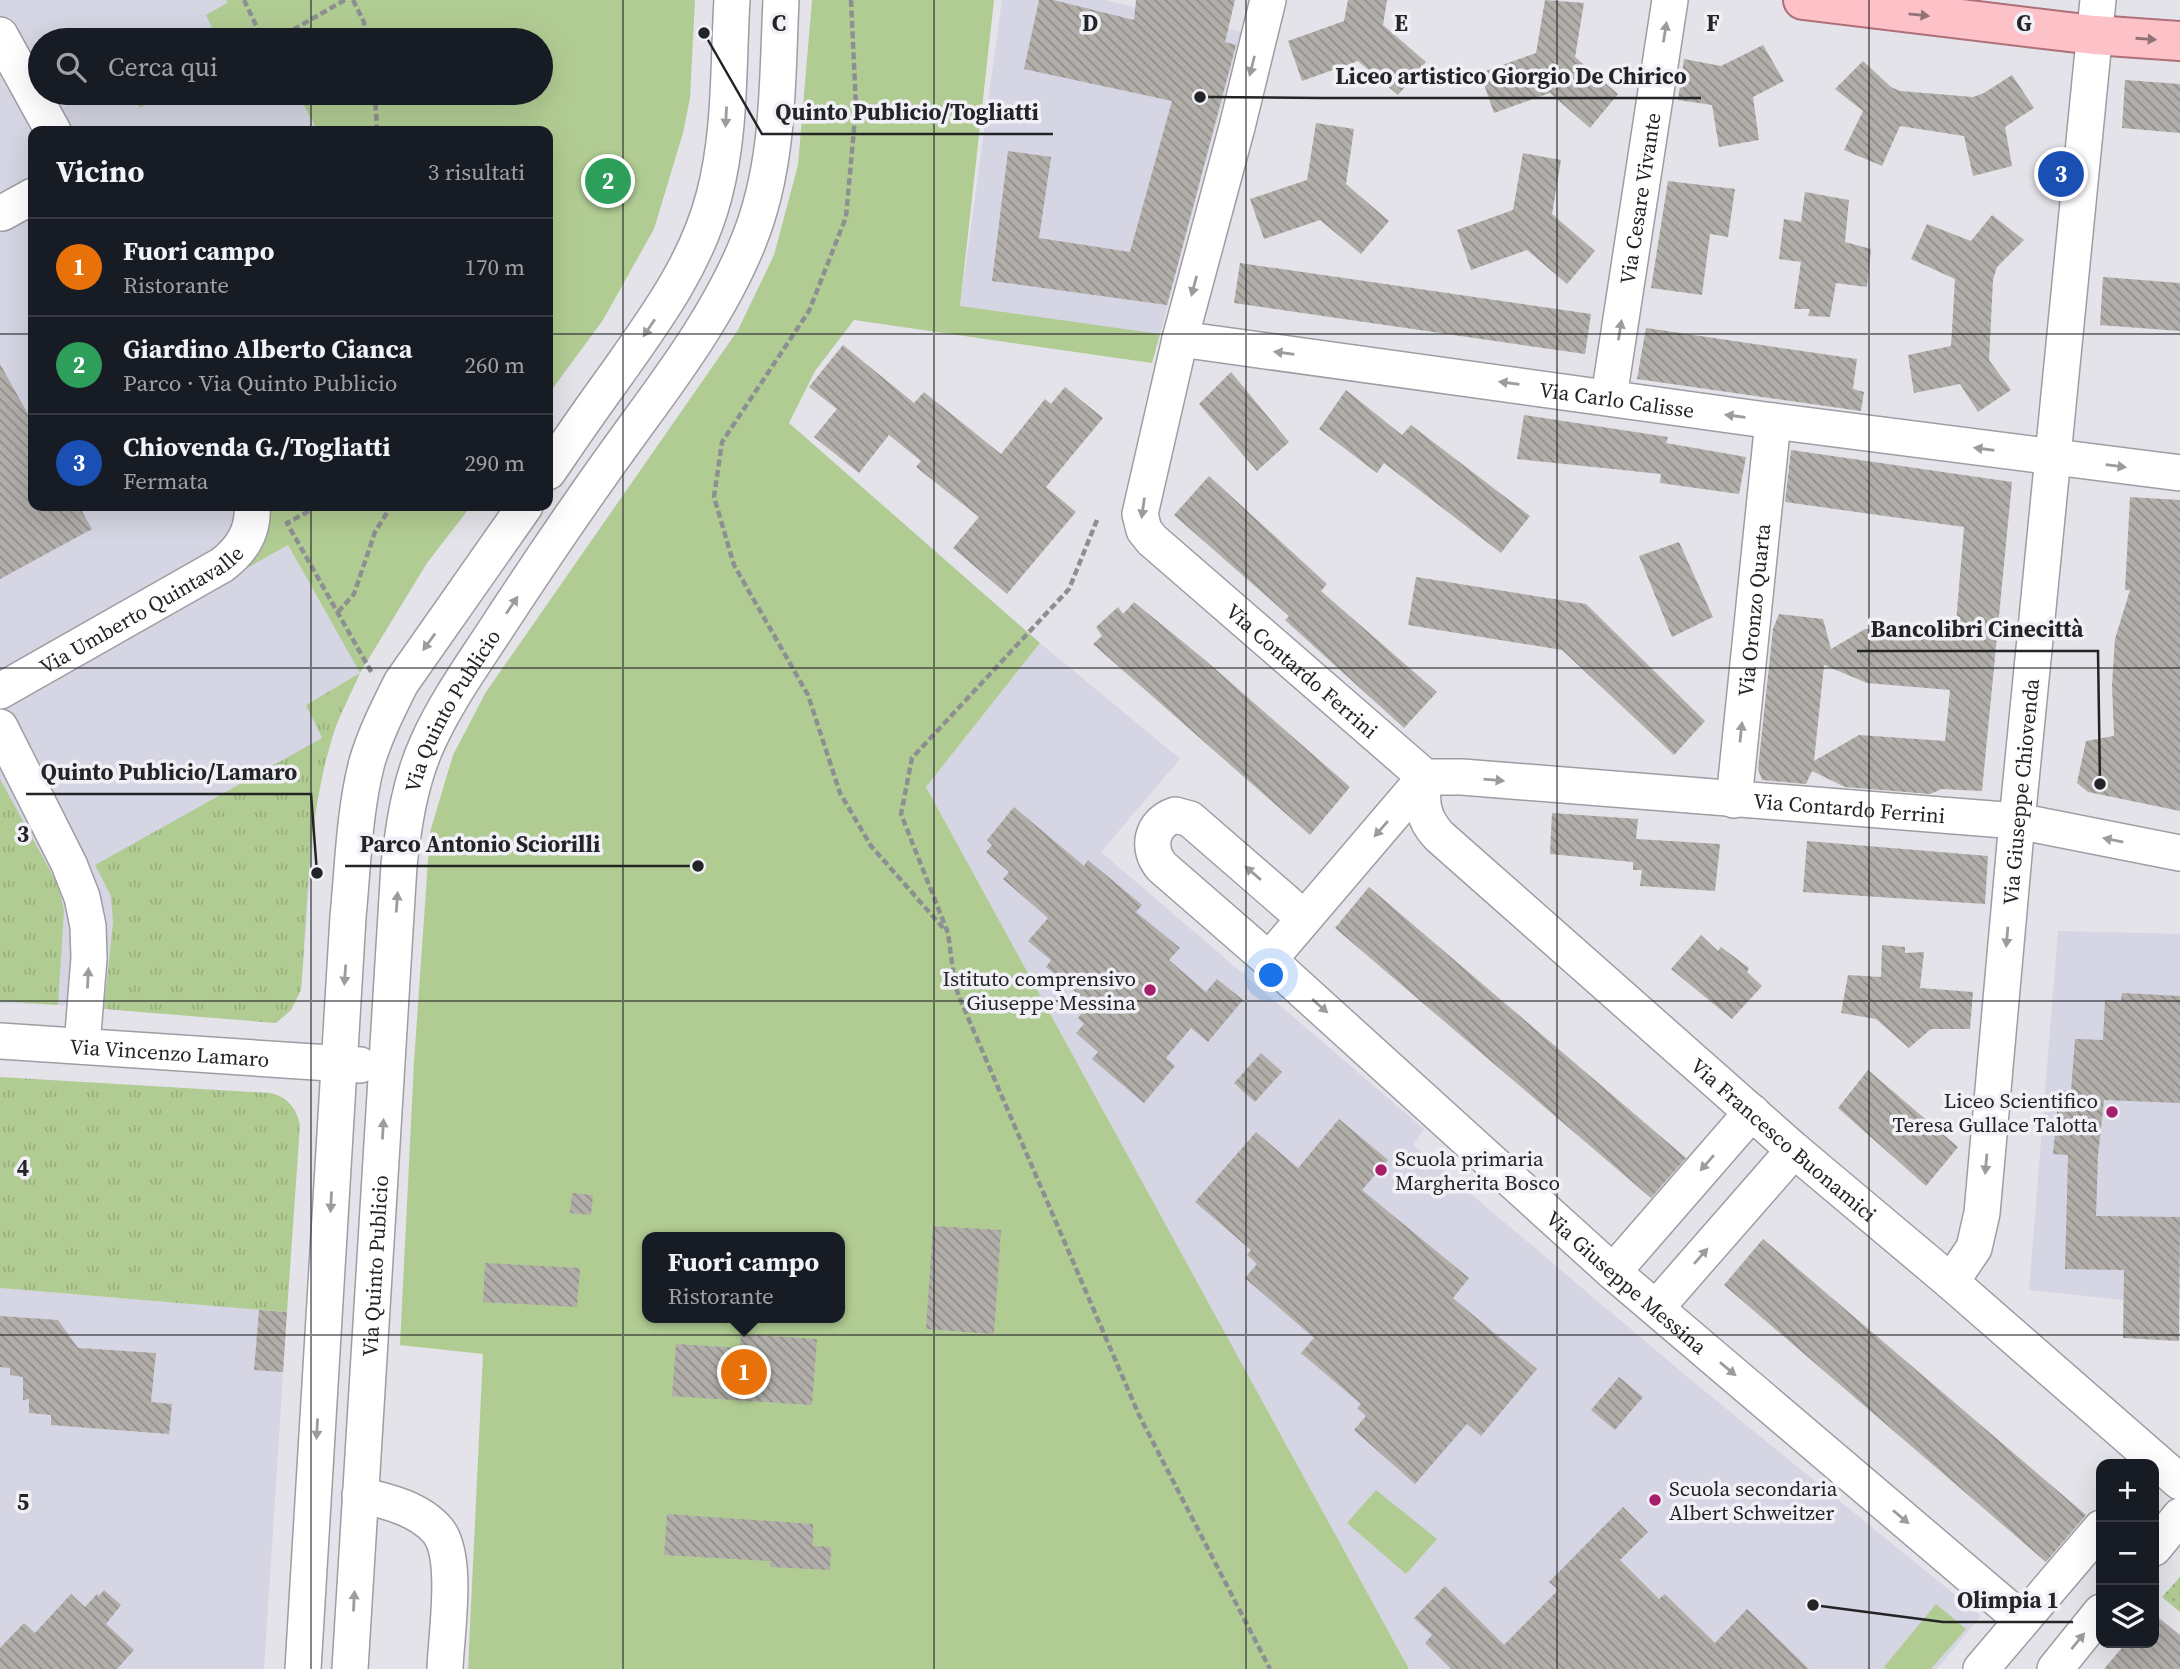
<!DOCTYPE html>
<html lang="it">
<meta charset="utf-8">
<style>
:root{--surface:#171b24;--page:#20242c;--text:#f1f3f6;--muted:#9ea1a6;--line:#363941;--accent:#1a73e8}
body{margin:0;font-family:"Source Serif 4",serif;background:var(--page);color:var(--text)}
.controls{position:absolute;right:21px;bottom:21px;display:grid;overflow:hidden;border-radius:14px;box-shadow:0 7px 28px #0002}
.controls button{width:63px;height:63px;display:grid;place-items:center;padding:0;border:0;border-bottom:2px solid var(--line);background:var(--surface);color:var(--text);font:35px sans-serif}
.you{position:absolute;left:1272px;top:976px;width:24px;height:24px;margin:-18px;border:5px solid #fff;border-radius:50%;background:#1a73e8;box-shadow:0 0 0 10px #1a73e833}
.badge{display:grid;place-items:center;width:46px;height:46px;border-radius:50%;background:var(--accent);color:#fff;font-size:23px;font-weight:700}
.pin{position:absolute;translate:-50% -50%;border:4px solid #fff;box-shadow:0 2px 7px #0006}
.popup{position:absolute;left:642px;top:1232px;width:203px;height:91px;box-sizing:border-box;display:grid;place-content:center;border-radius:14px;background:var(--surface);filter:drop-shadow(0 2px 5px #0005);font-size:23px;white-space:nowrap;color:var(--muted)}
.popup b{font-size:26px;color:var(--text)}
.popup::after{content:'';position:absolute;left:50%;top:100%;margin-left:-14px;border:14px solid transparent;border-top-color:var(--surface)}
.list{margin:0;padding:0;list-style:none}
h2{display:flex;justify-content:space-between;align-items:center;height:91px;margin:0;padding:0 28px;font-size:30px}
h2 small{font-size:23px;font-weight:400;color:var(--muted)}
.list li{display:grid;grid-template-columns:46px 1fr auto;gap:21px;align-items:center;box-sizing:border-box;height:98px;padding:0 28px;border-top:2px solid var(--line)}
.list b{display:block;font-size:26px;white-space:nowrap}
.list p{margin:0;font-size:23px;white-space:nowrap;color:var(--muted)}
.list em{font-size:23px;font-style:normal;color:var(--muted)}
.icon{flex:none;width:38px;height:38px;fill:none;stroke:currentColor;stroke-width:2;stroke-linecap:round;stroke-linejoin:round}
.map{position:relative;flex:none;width:2180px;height:1669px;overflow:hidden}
.search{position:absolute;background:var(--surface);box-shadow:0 7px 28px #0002;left:28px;top:28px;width:525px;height:77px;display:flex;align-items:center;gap:18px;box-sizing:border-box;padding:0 24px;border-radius:38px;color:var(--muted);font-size:26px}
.panel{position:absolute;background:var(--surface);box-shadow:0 7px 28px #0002;left:28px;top:126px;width:525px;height:385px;border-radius:14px}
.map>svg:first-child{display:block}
</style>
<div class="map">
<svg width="2180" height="1669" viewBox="0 0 2180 1669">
<defs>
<pattern id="grass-tufts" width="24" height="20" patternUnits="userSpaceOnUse" patternTransform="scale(1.75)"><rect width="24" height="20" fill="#b1cc93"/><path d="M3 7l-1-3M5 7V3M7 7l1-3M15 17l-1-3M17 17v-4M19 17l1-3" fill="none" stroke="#98af7f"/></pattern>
<pattern id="garden-dots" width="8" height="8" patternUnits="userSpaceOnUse" patternTransform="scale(1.75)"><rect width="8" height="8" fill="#b1cc93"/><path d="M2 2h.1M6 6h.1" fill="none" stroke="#98af7f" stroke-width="1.8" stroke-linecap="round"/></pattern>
<pattern id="building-back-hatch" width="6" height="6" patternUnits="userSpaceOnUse" patternTransform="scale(1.75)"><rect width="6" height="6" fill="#b2aeaa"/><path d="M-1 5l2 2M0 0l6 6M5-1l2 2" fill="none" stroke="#908d8a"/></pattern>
</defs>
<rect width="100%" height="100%" fill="#e3e3e9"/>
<!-- built -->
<g fill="#d5d5e3">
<path d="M0,0H226L227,2L215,34L204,40H40V93H132L140,108L168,93H297L318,131H33V506H302L288,545L360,673L306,705L322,738L301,990L291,1010L276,1023L58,1005L0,1003Z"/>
<path d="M1002,0H1104L1241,32L1160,334L960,307Z"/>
<path d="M1040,643L1180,759L1101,852L1424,1129L1413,1145L1697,1385L1981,1616L1937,1669H1409L926,787Z"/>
<path d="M2058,931L2180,934V1301L2123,1300L2029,1290Z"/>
<path d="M0,1288L287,1312L264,1669H0Z"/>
</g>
<!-- grass -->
<g fill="url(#grass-tufts)">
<path d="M360,673C350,696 337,719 331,742C307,823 308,907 301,990L291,1010L276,1023L104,1009L113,922L111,896L95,865L322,738L306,705Z"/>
<path d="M0,779L58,885L64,910L58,1005L0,1001Z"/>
<path d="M0,1077L270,1093C288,1097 296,1108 300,1125L287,1312L0,1288Z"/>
</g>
<!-- park -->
<g fill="#b1cc93" fill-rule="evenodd">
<path d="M226,0H695L690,98L683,133L654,229L603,320L548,395V131H318L297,93H541V40H204L215,34L206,15L227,3Z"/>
<path d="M812,0H994L960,306L1160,334L1152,363L854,320L815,371L789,423L1040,643L926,787L1409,1669H468L483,1354L400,1345L414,1062L430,832L453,755L486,692L738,330L774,255L798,165ZM648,1237H840V1318H648Z"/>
<path d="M132,93H168L140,108Z"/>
<path d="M264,506H471L427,563L360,673L288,545L238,573Z"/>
<path d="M1376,1490L1437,1539L1406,1574L1347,1523Z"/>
<path d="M1936,1604L1966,1629L1931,1669H1886L1884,1667Z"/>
</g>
<!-- garden -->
<path fill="url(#garden-dots)" d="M2180,1577V1612L2162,1597Z"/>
<!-- building -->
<g fill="url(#building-back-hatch)" fill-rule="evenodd">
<path d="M1039,0H1053L1134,20L1136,0H1235L1225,42L1236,45L1167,305L992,281L1008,151L1051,157L1039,238L1130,252L1172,101L1024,69Z"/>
<path d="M1348,0H1387L1383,25L1426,62L1398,95L1358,61L1302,81L1288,41L1344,21Z"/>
<path d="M1545,0L1584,3L1575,57L1618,94L1590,128L1550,93L1494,113L1480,73L1536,53Z"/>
<path d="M1763,45L1784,81L1753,97L1759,140L1719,147L1712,105L1678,100L1684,59L1721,66Z"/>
<path d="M1863,61L1891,87L1900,91L1973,97L1984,93L2012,75L2034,108L2005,127L2012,166L1973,176L1964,136L1900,126L1882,166L1844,150L1863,111L1835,89Z"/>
<path d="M2125,80L2180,84V133L2122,128Z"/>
<path d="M1316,123L1354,129L1346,184L1389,221L1361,254L1320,220L1264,239L1250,199L1307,180Z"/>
<path d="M1523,153L1561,160L1552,214L1595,251L1567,284L1527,250L1471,270L1457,230L1513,210Z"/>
<path d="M1668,181L1735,189L1728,237L1710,234L1702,295L1651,288Z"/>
<path d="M1805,192L1849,200L1845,242L1871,249L1867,287L1836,283L1830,317L1808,316L1810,309H1794L1801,262L1779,259L1784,219L1801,222Z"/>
<path d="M1992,215L2024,240L1997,267L1993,280L1989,360L2011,390L1978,412L1960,384L1914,393L1908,355L1951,346L1955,279L1911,259L1927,224L1971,241Z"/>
<path d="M1240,263L1591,314L1585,354L1234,303Z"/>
<path d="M2103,277L2180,283V331L2100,325Z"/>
<path d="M1646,328L1857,359L1853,389L1864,392L1861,411L1637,379Z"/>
<path d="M843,345L914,403L924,392L1001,454L1045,399L1051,404L1065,387L1103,418L1046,487L1076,512L1007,594L953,548L979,517L916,467L921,461L889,435L859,473L814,437L837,409L809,387Z"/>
<path d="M0,364L33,423V506H79L92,529L0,579Z"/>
<path d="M1231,372L1289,442L1257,471L1199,404Z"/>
<path d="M1346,390L1402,435L1411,425L1530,516L1501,553L1384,463L1377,473L1319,429Z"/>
<path d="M1524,415L1668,437L1666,443L1746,457L1739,494L1660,483L1661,474L1517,459Z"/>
<path d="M1791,450L2012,482L1982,791L1942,789L1930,794L1845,787L1812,771L1806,784L1762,780L1758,769L1773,629L1779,614L1823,619L1831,649L1865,629L1955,635L1964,527L1785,502ZM1824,665L1867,683L1950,690L1945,741L1859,735L1814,761Z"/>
<path d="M1209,476L1327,584L1321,591L1437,692L1404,728L1285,620L1289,616L1174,515Z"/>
<path d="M2130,497L2180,500V811L2088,792L2077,783L2086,741L2114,736L2112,685L2115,639L2130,590H2125Z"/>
<path d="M1679,542L1713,617L1672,637L1639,556Z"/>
<path d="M1416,577L1586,604L1705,721L1674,755L1562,650L1408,625Z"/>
<path d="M1134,602L1205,660L1350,787L1310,835L1093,644L1102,636L1096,627L1118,607L1123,614Z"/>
<path d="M1014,807L1084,866L1088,860L1142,905L1136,912L1180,948L1169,960L1206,992L1217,979L1243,1000L1208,1042L1191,1028L1166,1058L1175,1066L1144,1103L1092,1059L1098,1052L1076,1033L1084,1024L1078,1018L1090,1004L1046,967L1051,960L1028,941L1048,918L1003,879L1009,872L986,852L992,845L987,840Z"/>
<path d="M1552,813L1638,819L1636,839L1720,844L1715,891L1640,886L1642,870H1633V862L1550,854Z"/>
<path d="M1807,841L1988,856L1985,904L1803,892Z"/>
<path d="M1369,887L1686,1158L1651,1198L1335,928Z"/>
<path d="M1701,935L1718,951L1721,947L1749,968L1747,972L1762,986L1732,1019L1671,969Z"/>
<path d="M1882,945L1905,947V953L1924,952L1920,988L1973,992L1970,1029H1931L1909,1048L1876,1019L1841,1013L1848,975L1881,977Z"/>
<path d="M2122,993L2180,996V1103L2104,1100L2098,1156L2096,1216L2180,1217L2179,1341L2123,1338L2124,1270L2065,1269L2068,1155L2053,1154L2059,1090L2071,1091L2075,1039L2103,1040L2105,1000L2121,1001Z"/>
<path d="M1261,1053L1282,1072L1255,1102L1234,1083Z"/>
<path d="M1868,1070L1958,1147L1926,1186L1838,1108Z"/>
<path d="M1339,1119L1388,1160L1362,1190L1469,1278L1453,1298L1537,1369L1481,1436L1467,1424L1415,1484L1354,1430L1366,1416L1357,1408L1361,1404L1301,1353L1314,1338L1245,1278L1257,1264L1247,1255L1251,1250L1195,1202L1256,1132L1298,1168Z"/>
<path d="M572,1193L593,1195L591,1215L570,1213Z"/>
<path d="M933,1226L1001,1230L994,1334L926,1329Z"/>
<path d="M1763,1239L2086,1515L2046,1562L1724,1285Z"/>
<path d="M485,1263L580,1268L577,1307L483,1302Z"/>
<path d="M259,1310L287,1312L283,1372L254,1370Z"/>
<path d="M0,1316L58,1320L78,1348L156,1353L151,1402L172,1404L169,1434L51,1425V1415L29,1413V1399L23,1400V1377L10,1375V1368L0,1367Z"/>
<path d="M741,1334L817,1339L812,1405L672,1396L676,1344L740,1348Z"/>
<path d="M1619,1377L1643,1397L1615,1430L1591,1410Z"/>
<path d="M1623,1507L1648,1532L1620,1560L1659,1599L1665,1594L1715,1643L1747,1609L1809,1669H1451L1425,1643L1432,1635L1414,1618L1445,1586L1504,1645L1558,1590L1549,1582Z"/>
<path d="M667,1514L813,1524V1546L831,1547L830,1570L770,1567V1561L664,1555Z"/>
<path d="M104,1590L121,1605L106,1624L134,1650L117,1669H0V1648L24,1623L35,1633L71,1594L85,1607L97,1594L99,1596Z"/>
<path d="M2154,1614L2180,1635V1669H2104L2126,1643H2154Z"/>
</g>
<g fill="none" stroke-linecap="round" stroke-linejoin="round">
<!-- minor casing -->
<g stroke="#9d9da3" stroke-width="38">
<g id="minor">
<path id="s1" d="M1268,0L1237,127L1180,339L1140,514L1144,530L1152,540L1425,777H1462L2017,821L2180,853"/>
<path d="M0,35L53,131"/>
<path d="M2,213L33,196"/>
<path id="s2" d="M1180,339L1773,421L2180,473"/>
<path id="s3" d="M1609,397L1670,0"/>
<path d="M548,472C571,438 594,405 618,372C657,317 697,262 714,196C731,132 728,65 732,0"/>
<path id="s4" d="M0,691L222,565C242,550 254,531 252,506"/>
<path d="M0,727L69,864L82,897L88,926L89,958L82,1046"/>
<path id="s5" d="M1425,777C1420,800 1422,818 1439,836L1794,1150L1951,1282L2180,1482"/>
<path id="s6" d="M1734,800L1773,421"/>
<path id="s7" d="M1304,918L1190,819L1175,815C1151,823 1146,849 1162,867L1269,960L1613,1272L2022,1620"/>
<path d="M1269,960L1425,777"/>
<path id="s8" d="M0,1041L360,1065"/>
<path d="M1613,1272L1752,1112"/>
<path id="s9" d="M1951,1282L1974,1248L1982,1213L2017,821L2098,0"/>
<path d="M1656,1308L1794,1150"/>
<path d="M360,1495C387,1501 420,1509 438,1531C459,1557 446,1635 445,1669"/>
<path d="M2154,1548L2180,1516"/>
<path d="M303,1669L348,917C353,866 354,812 367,762C375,735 388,709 401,683L525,506"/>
<path id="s10" d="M350,1669L399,865C404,823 410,781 428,742C446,702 472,666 496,629C541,560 588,491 637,424C679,367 723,306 749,240C780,163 777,81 781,0"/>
<path d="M1981,1669L2101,1528"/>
<path d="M2055,1669L2101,1612"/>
</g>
</g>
<!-- major casing -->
<g stroke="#af6f78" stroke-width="42">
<path id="major" d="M1803,0L2094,35L2180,41"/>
</g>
<!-- path -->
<g stroke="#8e8f93" stroke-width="4.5" stroke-dasharray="7 3.5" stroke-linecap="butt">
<path d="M244,0L263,40"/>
<path d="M353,0L364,22L365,40"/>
<path d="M851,0L856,107L846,217L809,311L722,442L714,497L734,565L808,695L840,793L871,846L945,930"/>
<path d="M275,40L345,0"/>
<path d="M375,93L377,131"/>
<path d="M318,506L287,523L373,675"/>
<path d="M1097,520L1069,589L912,758L901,814L948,933L955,986L963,1006L1139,1415L1270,1669"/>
<path d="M338,612L354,594L375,532L391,506"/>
</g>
<!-- minor -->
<use href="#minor" stroke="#fff" stroke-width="35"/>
<!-- major -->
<use href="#major" stroke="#fdc1c8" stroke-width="38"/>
</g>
<!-- one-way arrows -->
<defs><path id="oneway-solid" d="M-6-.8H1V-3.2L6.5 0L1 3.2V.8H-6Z" transform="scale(1.75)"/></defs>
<g fill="#907277">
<use href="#oneway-solid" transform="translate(1919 15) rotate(6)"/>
<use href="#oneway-solid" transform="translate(2146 39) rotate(4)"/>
</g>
<g fill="#9c9c9d">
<use href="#oneway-solid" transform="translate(1665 32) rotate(-81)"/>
<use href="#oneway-solid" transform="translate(1252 66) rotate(104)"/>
<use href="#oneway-solid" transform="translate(726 117) rotate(93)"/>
<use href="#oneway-solid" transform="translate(1194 286) rotate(105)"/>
<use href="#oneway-solid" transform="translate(649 328) rotate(124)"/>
<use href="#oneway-solid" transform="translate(1620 330) rotate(-81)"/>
<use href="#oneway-solid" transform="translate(1284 353) rotate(-172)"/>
<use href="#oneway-solid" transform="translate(1509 383) rotate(-172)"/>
<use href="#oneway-solid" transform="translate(1735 416) rotate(-172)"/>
<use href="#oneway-solid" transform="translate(1984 449) rotate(-172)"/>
<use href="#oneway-solid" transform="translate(2116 466) rotate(7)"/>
<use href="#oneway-solid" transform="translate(1143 508) rotate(98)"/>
<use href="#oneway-solid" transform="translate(512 605) rotate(-56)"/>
<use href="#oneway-solid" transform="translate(429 642) rotate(126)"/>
<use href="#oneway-solid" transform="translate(1741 732) rotate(-84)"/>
<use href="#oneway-solid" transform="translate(1494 780) rotate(5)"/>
<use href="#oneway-solid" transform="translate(1381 829) rotate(131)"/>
<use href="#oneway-solid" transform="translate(2113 840) rotate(-169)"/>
<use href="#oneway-solid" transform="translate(1253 873) rotate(-139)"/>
<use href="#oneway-solid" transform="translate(397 902) rotate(-86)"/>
<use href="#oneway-solid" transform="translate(2007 937) rotate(95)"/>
<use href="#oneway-solid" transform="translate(345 975) rotate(94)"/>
<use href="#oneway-solid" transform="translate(88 978) rotate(-87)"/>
<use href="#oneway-solid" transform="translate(1320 1006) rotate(42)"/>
<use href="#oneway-solid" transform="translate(383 1129) rotate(-87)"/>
<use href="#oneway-solid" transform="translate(1707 1163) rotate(131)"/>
<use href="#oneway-solid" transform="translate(1986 1164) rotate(95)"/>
<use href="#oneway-solid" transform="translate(331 1202) rotate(93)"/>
<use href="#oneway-solid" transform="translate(1701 1256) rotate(-49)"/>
<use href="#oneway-solid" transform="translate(1728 1369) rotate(40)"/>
<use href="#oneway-solid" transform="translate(317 1429) rotate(93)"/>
<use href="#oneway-solid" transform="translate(1901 1517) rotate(40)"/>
<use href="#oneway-solid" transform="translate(354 1601) rotate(-87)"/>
<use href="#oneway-solid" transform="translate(2078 1641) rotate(-51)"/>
</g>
<!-- grid -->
<path fill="none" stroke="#232426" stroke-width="2" stroke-opacity="0.55" d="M311,0V40M623,0V1669M934,0V1669M1246,0V1669M1557,0V1669M1869,0V1669M311,93V131M0,334H33M548,334H2180M311,506V1669M0,668H2180M0,1001H2180M0,1335H2180"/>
<!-- markers -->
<g fill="#a41e6a" stroke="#f0f0f6" stroke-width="2.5">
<circle cx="1150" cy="990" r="7"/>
<circle cx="2112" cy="1112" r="7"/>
<circle cx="1381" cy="1170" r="7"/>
<circle cx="1655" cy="1500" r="7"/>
</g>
<g text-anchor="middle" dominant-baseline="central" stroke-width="7" stroke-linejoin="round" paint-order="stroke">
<!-- street labels -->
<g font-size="21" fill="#232426" stroke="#f0f0f6">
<text stroke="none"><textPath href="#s3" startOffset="201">Via Cesare Vivante</textPath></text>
<text stroke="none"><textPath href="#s2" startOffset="441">Via Carlo Calisse</textPath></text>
<text stroke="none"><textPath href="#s4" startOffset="163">Via Umberto Quintavalle</textPath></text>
<text stroke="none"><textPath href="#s6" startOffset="191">Via Oronzo Quarta</textPath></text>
<text stroke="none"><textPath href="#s1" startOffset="758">Via Contardo Ferrini</textPath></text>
<text stroke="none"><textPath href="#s10" startOffset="971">Via Quinto Publicio</textPath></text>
<text stroke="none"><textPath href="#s9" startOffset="500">Via Giuseppe Chiovenda</textPath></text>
<text stroke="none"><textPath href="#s1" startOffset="1346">Via Contardo Ferrini</textPath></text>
<text stroke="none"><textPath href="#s8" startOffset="170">Via Vincenzo Lamaro</textPath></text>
<text stroke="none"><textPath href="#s5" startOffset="523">Via Francesco Buonamici</textPath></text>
<text stroke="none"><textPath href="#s10" startOffset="404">Via Quinto Publicio</textPath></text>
<text stroke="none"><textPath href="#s7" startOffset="854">Via Giuseppe Messina</textPath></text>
</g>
<!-- poi labels -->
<g font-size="21" fill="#232426" stroke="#f0f0f6" text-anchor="end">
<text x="1136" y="978">Istituto comprensivo<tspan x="1136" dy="24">Giuseppe Messina</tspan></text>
<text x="2098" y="1100">Liceo Scientifico<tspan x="2098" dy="24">Teresa Gullace Talotta</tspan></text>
<text x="1395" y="1158" text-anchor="start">Scuola primaria<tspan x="1395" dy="24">Margherita Bosco</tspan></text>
<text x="1669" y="1488" text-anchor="start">Scuola secondaria<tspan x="1669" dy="24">Albert Schweitzer</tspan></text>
</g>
</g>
<g font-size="23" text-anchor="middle" font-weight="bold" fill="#232426" stroke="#f0f0f6" stroke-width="7" stroke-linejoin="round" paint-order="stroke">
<text x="779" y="31">C</text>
<text x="1090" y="31">D</text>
<text x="1401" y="31">E</text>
<text x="1713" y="31">F</text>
<text x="2024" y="31">G</text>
<text x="23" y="842">3</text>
<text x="23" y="1176">4</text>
<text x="23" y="1510">5</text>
</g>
<!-- callouts -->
<path fill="none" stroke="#232426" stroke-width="2.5" d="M1200 97L1322 98H1701M704 33L762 134H1053M2100 784L2098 651H1857M317 873L311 794H26M698 866L614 866H345M1813 1605L1943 1622H2073"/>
<g fill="#232426" stroke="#f0f0f6" stroke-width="2.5">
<circle cx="1200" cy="97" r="7"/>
<circle cx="704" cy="33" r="7"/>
<circle cx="2100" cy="784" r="7"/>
<circle cx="317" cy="873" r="7"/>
<circle cx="698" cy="866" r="7"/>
<circle cx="1813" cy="1605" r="7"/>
</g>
<g font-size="23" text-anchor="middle" font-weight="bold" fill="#232426" stroke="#f0f0f6" stroke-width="7" stroke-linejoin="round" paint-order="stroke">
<text x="1511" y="84">Liceo artistico Giorgio De Chirico</text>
<text x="907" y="120">Quinto Publicio/Togliatti</text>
<text x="1977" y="637">Bancolibri Cinecittà</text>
<text x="169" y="780">Quinto Publicio/Lamaro</text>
<text x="480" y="852">Parco Antonio Sciorilli</text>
<text x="2008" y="1608">Olimpia 1</text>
</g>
</svg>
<div class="controls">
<button>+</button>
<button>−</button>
<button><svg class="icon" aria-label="layers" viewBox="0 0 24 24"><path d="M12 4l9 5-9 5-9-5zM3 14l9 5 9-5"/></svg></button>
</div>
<div class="you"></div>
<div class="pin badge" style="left:744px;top:1372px;background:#e8710a">1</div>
<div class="popup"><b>Fuori campo</b>Ristorante</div>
<div class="pin badge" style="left:608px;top:181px;background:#2e9e5b">2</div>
<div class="pin badge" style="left:2061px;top:174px;background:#1a4fb4">3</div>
<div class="search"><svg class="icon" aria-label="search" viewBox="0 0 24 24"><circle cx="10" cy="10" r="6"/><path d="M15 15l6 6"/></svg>Cerca qui</div>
<section class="panel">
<h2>Vicino<small>3 risultati</small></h2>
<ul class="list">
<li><span class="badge" style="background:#e8710a">1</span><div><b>Fuori campo</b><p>Ristorante</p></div><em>170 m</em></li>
<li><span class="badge" style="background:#2e9e5b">2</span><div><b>Giardino Alberto Cianca</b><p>Parco · Via Quinto Publicio</p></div><em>260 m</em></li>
<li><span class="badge" style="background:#1a4fb4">3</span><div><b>Chiovenda G./Togliatti</b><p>Fermata</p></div><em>290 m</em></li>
</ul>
</section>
</div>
